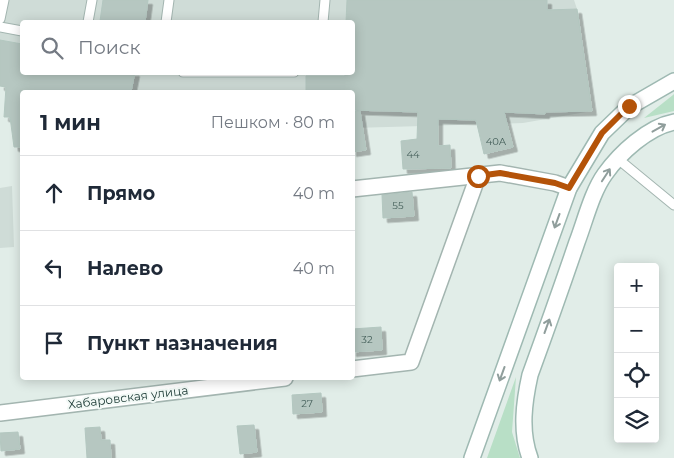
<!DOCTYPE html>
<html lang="ru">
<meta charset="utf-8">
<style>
:root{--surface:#fff;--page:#f2f2f3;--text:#1f2937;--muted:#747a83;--line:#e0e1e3}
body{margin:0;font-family:Montserrat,sans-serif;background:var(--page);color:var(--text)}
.controls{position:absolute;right:15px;bottom:15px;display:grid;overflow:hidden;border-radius:5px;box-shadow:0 2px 12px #0003}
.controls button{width:45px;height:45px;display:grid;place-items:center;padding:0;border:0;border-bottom:1px solid var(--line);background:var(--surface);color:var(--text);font:25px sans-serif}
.stop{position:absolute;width:15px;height:15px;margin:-11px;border:4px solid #b45309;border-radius:50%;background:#fff}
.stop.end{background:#b45309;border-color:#fff;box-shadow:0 1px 5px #0008}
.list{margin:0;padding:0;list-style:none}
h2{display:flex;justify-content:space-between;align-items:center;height:65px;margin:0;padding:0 20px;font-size:21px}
h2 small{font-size:16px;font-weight:400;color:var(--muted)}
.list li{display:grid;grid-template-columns:32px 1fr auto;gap:15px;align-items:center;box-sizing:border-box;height:75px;padding:0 20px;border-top:1px solid var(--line)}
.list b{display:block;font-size:19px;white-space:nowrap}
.list em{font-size:16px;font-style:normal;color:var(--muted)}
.icon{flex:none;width:28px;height:28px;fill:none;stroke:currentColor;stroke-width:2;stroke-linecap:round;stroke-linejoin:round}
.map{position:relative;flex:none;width:674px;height:458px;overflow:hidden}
.search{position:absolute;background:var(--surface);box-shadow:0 2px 12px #0003;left:20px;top:20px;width:335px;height:55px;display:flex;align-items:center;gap:12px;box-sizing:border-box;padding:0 18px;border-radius:5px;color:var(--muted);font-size:19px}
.panel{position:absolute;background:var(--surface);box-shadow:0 2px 12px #0003;left:20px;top:90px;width:335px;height:290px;border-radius:5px}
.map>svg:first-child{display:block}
</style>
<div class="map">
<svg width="674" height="458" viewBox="0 0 674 458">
<defs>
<filter id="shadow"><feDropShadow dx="4.5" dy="4.5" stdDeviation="0" flood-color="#0004"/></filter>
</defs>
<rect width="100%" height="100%" fill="#e1ede8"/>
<!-- built -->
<g fill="#cfdcd7" fill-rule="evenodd">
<path d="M0,0H574L577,9L592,111L523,123L353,128L352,92H34L0,86ZM22,22H352V72H22Z"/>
<path d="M12,186L14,247L0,248V188Z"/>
</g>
<!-- green -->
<g fill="#b8dfc6">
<path d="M674,94V111L644,118L673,95Z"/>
<path d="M516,377L512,432L520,458H487Z"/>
</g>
<!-- building -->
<g fill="#b6c7c1" stroke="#b3c7c0" filter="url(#shadow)">
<path d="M103,0H148L145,22H111L100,21Z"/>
<path d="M347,0H547V10L577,9L592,111L545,112V114L504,112L513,147L484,154L476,120L438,119V146L450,145L451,168L403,169L401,141L417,139L418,112L352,110V92H306V76H345V72H352V22H346Z"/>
<path d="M0,40L22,44V72H135L131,92H22V147H14L10,117H4L6,87L0,86Z"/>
<path d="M360,111L366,150L352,152V112Z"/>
<path d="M412,192L414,216L383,218L382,195Z"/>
<path d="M381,327L382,350L352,352V329Z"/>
<path d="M321,393L322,412L293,414L292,395Z"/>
<path d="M254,425L257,452L240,454L237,426Z"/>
<path d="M100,427L101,440H110L111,458H87L85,428Z"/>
<path d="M18,432L20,449L1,451L0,433Z"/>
</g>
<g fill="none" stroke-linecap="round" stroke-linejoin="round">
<!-- lane casing -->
<g stroke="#a3b5b0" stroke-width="11">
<g id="lane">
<path d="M0,19L4,0"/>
<path d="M88,22L92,0"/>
<path d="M166,22L169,0"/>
<path d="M323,22L325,0"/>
<path d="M0,27L22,31"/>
<path d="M183,72H294"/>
<path d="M618,159L674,205"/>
</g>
</g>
<!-- street casing -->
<g stroke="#a3b5b0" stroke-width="18">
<g id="street">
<path d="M352,189L500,173L555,183L569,188"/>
<path d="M352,369L411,362L478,176"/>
<path d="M0,413L285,378"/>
</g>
</g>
<!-- secondary casing -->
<g stroke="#9eb9b2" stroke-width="18">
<g id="secondary">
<path d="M472,458L569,188L602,133L629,107L674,81"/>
<path d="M530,458C520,431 524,402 530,375C546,331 562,286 577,242C585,221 592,192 605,174C620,153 648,127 674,122"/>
</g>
</g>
<!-- lane -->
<use href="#lane" stroke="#fff" stroke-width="9"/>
<!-- street -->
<use href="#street" stroke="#fff" stroke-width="15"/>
<!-- secondary -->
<use href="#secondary" stroke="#fff" stroke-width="15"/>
</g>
<!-- one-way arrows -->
<defs><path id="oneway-shaft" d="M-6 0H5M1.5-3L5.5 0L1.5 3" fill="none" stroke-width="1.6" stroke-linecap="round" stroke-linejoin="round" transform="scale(1.25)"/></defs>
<g stroke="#909e9c">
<use href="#oneway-shaft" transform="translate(659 128) rotate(-29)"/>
<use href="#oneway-shaft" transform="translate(606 175) rotate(-57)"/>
<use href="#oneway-shaft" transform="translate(557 221) rotate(110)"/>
<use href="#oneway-shaft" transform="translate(547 326) rotate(-70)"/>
<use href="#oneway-shaft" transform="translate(502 374) rotate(110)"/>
</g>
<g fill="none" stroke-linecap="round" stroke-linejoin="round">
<!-- route -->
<path stroke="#b45309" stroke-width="6" d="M478,176L500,173L555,183L569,188L602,133L629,106"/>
</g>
<g text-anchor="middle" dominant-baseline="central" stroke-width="4" stroke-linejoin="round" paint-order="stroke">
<!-- number labels -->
<g font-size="10" fill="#46605b">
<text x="496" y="141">40А</text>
<text x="413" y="154">44</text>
<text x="398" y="205">55</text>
<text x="367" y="339">32</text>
<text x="307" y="403">27</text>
</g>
<!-- street labels -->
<g font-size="12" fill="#203e39" stroke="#f2f9f6">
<text transform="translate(128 397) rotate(-7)">Хабаровская улица</text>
</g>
</g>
</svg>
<div class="controls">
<button>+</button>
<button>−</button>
<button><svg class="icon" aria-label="locate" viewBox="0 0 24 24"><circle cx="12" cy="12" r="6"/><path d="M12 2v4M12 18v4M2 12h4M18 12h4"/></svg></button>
<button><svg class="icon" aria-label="layers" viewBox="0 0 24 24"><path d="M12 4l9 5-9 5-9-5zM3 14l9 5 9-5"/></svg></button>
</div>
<div class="stop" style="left:478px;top:176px"></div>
<div class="stop end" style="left:629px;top:106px"></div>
<div class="search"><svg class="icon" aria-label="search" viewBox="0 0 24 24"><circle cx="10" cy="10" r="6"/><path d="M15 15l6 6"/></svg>Поиск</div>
<section class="panel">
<h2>1 мин<small>Пешком · 80 m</small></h2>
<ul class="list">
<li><svg class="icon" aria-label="ahead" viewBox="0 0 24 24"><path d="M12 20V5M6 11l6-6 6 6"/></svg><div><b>Прямо</b></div><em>40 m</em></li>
<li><svg class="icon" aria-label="left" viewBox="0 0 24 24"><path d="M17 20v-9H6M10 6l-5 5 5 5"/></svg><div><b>Налево</b></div><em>40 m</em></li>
<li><svg class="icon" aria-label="arrive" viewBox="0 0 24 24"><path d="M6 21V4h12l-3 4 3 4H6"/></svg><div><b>Пункт назначения</b></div></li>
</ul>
</section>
</div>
